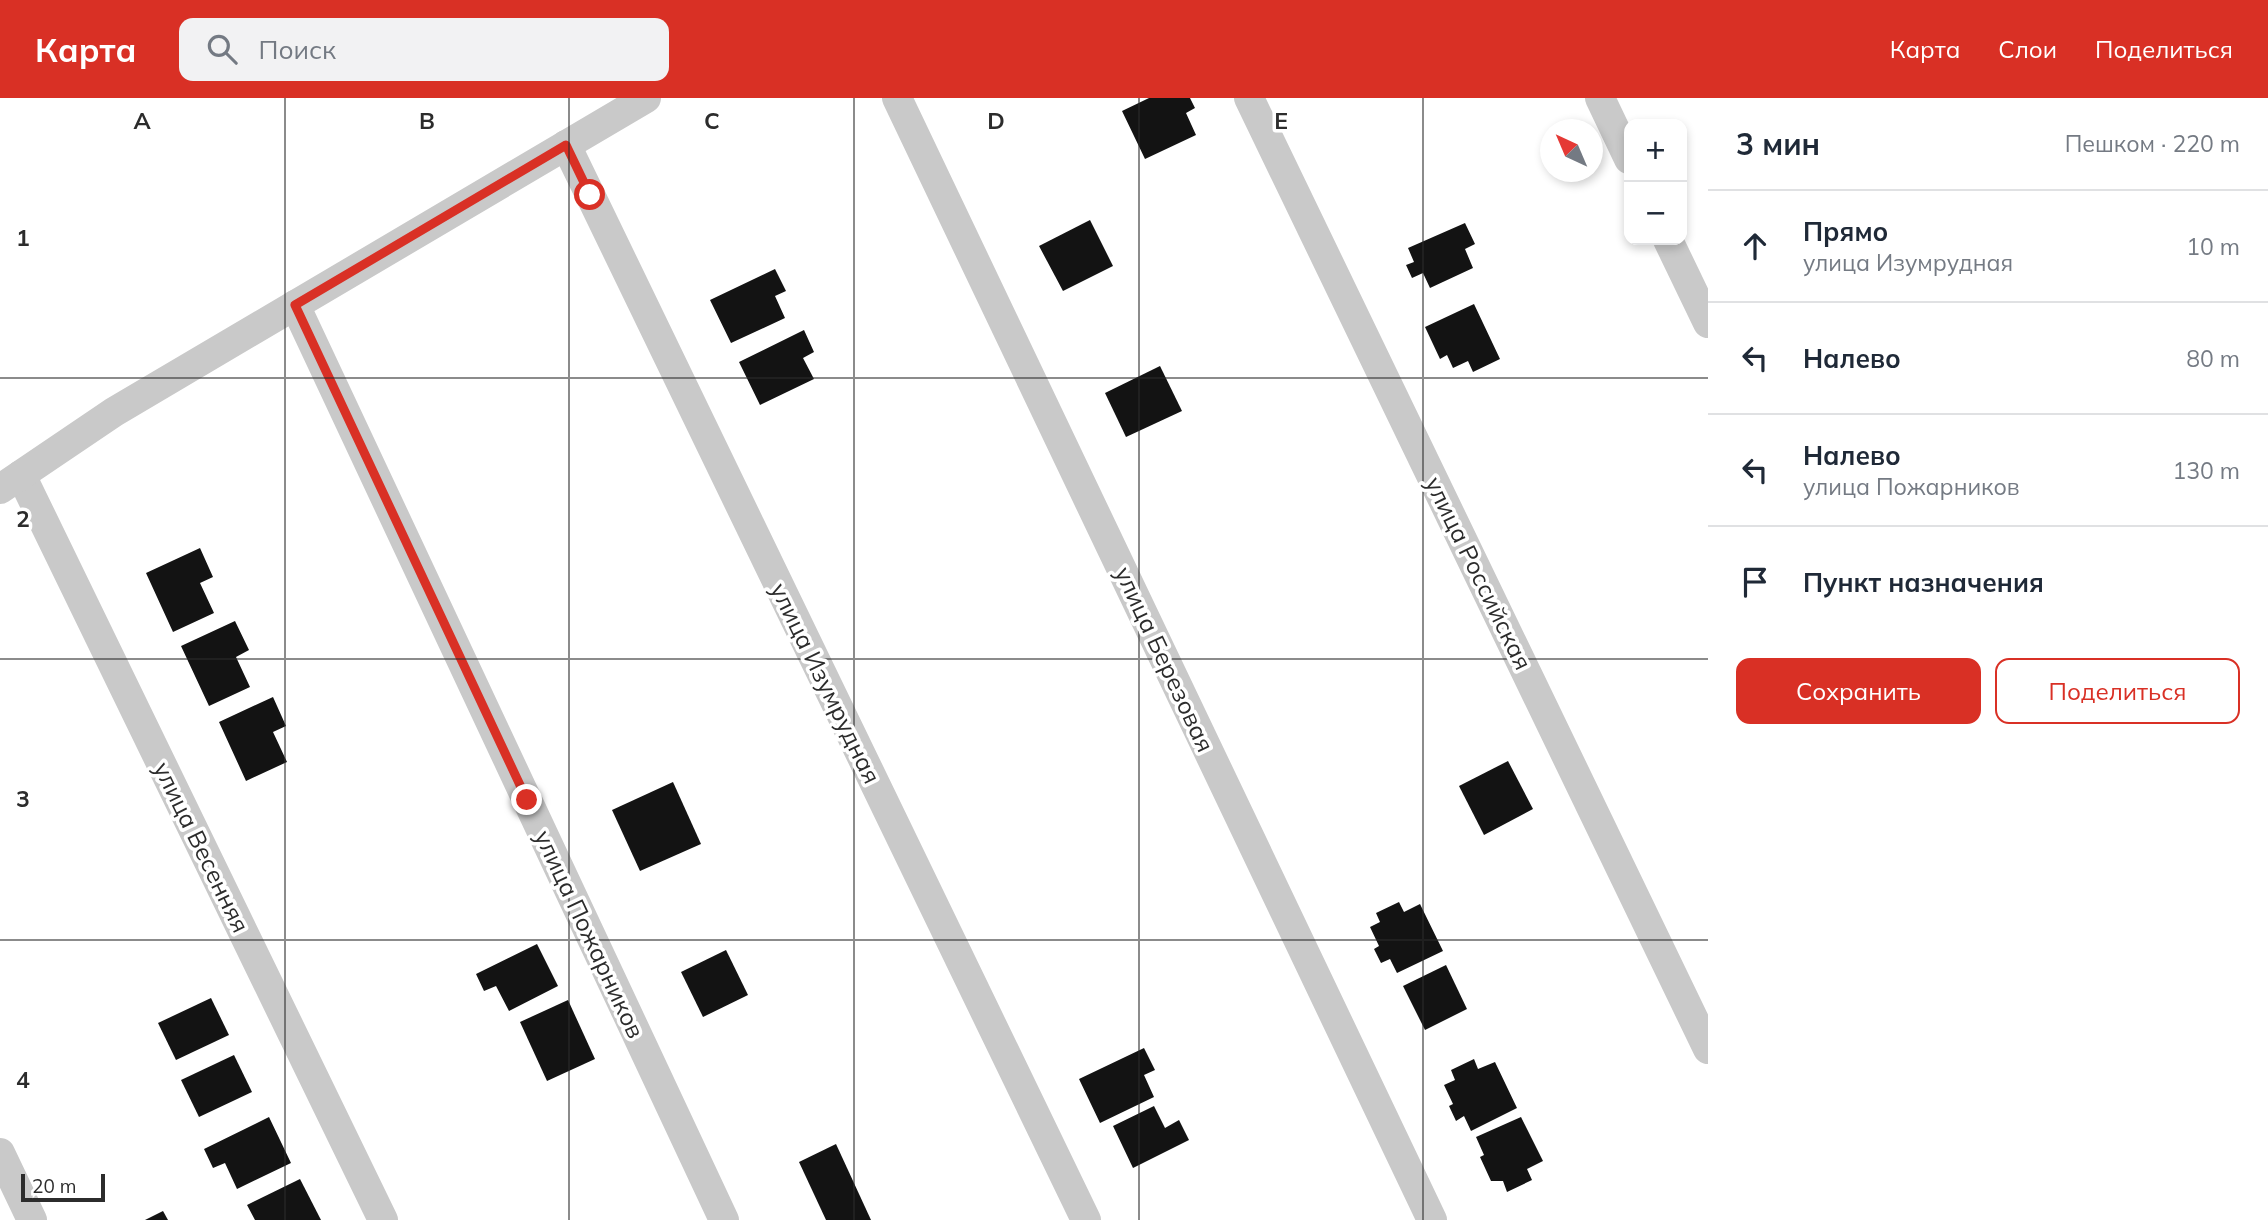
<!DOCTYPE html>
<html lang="ru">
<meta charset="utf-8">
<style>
:root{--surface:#fff;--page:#f2f2f3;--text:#1f2937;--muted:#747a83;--line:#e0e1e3;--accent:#d93025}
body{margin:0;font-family:Mulish,sans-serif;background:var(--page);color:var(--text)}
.controls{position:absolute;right:21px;top:21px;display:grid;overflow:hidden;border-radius:14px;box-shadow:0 4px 10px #0003}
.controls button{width:63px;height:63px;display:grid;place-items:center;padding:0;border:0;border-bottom:2px solid var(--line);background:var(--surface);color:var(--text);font:35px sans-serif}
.compass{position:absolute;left:1540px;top:21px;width:63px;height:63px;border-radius:50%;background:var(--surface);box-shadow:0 4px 10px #0003;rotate:316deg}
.scale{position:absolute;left:21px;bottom:18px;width:84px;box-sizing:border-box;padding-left:7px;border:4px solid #2c2c2c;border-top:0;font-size:19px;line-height:24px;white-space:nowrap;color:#2c2c2c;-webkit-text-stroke:5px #fff;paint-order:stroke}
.stop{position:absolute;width:21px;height:21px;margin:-16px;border:5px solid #d93025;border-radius:50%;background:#fff}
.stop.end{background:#d93025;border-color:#fff;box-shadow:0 2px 7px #0008}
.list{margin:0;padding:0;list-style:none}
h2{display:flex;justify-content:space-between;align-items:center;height:91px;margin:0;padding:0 28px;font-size:30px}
h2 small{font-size:23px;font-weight:400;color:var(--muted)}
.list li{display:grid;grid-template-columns:46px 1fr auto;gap:21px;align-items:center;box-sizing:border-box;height:112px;padding:0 28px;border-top:2px solid var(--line)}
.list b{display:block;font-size:26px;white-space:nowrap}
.list p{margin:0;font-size:23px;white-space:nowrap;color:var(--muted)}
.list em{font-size:23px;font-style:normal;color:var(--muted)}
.actions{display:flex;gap:14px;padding:21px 28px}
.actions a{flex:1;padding:16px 0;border:2px solid var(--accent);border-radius:14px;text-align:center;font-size:24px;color:var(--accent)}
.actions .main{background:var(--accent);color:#fff}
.icon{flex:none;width:38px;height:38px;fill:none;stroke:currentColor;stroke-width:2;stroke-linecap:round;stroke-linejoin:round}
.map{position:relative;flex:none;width:1708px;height:1122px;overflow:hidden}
header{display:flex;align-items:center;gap:42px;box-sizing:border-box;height:98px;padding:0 35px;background:var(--accent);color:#fff}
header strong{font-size:33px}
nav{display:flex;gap:38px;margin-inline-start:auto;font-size:24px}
.search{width:490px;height:63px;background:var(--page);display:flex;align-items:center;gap:18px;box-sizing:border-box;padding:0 24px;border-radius:14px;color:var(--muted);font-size:26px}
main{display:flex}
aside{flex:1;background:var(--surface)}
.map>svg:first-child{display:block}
</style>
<header>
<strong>Карта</strong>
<div class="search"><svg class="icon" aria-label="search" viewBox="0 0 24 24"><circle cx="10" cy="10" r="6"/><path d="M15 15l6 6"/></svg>Поиск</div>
<nav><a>Карта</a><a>Слои</a><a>Поделиться</a></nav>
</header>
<main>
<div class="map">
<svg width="1708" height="1122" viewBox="0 0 1708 1122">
<rect width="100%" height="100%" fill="#fff"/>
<!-- building -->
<g fill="#131313">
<path d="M1149,0H1190L1195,10L1186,15L1196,37L1145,61L1122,13Z"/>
<path d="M1090,122L1113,168L1063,193L1039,148Z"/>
<path d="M1465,125L1475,146L1465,151L1473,170L1430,190L1423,175L1412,180L1406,167L1414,164L1408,150Z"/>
<path d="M775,171L786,193L775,198L785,220L731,245L710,202Z"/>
<path d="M1474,206L1500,261L1473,274L1468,263L1453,270L1447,257L1440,261L1425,229Z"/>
<path d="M804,232L814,254L803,260L814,281L760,307L739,264Z"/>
<path d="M1160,268L1182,313L1126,339L1105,295Z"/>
<path d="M200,450L213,479L200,485L214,515L173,534L146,475Z"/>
<path d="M235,523L249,552L236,559L250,589L209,608L181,548Z"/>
<path d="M273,599L286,628L273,634L287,664L246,683L219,624Z"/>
<path d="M1508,663L1533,711L1484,737L1459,688Z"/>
<path d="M673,684L701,746L640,773L612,712Z"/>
<path d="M1399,804L1404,814L1420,806L1443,853L1397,875L1390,861L1381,865L1374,851L1379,848L1370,829L1380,824L1376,815Z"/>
<path d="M537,846L558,888L509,913L496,888L484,893L476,876Z"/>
<path d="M726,852L748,897L703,919L681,874Z"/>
<path d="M1446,867L1467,911L1425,932L1403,888Z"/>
<path d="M211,900L229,937L176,962L158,925Z"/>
<path d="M568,902L595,961L547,983L520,924Z"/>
<path d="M1144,950L1155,972L1144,977L1154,999L1100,1025L1079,981Z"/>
<path d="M234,957L252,994L199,1019L181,982Z"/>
<path d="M1474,961L1478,971L1495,964L1517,1010L1471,1033L1464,1018L1456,1023L1449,1008L1453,1006L1444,987L1455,982L1451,972Z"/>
<path d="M1154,1008L1165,1030L1179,1022L1189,1042L1133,1070L1113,1028Z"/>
<path d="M269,1019L291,1065L237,1091L225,1065L213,1070L204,1051Z"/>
<path d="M1521,1019L1543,1063L1527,1071L1532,1082L1507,1094L1503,1083H1491L1480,1059L1484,1057L1476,1039Z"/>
<path d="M836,1046L871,1122H826L799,1064Z"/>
<path d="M300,1081L321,1122H255L247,1107Z"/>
<path d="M163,1113L168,1122H145Z"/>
</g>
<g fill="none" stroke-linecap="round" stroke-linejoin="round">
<!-- street -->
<g stroke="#c9c9c9" stroke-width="30">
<path d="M897,0L1432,1122"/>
<path d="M1249,0L1708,951"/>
<path d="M1600,0L1629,61"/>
<path d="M566,47L1086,1122"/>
<path d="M1668,142L1708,225"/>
<path d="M295,207L724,1122"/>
<path d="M21,377L383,1122"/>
<path d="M0,391L114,314L646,0"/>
<path d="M0,1055L32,1122"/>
</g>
</g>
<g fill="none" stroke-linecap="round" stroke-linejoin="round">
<!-- route -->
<path stroke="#d93025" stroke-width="9" d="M527,702L295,207L566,47L590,97"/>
</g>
<!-- grid -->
<path fill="none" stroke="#2c2c2c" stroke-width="2" stroke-opacity="0.55" d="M285,0V1122M569,0V1122M854,0V1122M1139,0V1122M1423,0V1122M0,280H1708M0,561H1708M0,842H1708"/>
<g text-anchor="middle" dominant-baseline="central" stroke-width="7" stroke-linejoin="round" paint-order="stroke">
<!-- street labels -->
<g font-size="24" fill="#2c2c2c" stroke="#fff">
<text transform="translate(1479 475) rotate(64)">улица Российская</text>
<text transform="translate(1165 561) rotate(65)">улица Березовая</text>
<text transform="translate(826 585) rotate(64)">улица Изумрудная</text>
<text transform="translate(202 749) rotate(64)">улица Весенняя</text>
<text transform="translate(590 836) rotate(65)">улица Пожарников</text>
</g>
</g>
<g font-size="23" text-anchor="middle" font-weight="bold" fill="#2c2c2c" stroke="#fff" stroke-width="7" stroke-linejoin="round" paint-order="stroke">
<text x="142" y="31">A</text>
<text x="427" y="31">B</text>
<text x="712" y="31">C</text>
<text x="996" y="31">D</text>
<text x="1281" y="31">E</text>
<text x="23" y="148">1</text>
<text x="23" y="429">2</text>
<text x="23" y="709">3</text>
<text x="23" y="990">4</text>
</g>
</svg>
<div class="controls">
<button>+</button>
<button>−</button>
</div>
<svg class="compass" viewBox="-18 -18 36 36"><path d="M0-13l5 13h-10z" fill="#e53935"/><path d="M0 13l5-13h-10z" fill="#747a83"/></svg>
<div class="scale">20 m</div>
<div class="stop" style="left:590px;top:97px"></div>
<div class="stop end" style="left:527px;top:702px"></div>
</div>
<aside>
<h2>3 мин<small>Пешком · 220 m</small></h2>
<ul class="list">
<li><svg class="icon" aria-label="ahead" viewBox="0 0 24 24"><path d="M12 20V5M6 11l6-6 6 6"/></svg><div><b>Прямо</b><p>улица Изумрудная</p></div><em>10 m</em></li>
<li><svg class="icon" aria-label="left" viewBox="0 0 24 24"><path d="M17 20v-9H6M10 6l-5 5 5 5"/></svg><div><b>Налево</b></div><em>80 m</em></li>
<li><svg class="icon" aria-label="left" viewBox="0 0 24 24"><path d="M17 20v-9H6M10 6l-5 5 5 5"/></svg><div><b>Налево</b><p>улица Пожарников</p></div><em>130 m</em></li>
<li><svg class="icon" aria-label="arrive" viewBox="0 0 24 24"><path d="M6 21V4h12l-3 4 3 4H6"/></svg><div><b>Пункт назначения</b></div></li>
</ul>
<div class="actions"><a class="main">Сохранить</a><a>Поделиться</a></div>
</aside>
</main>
